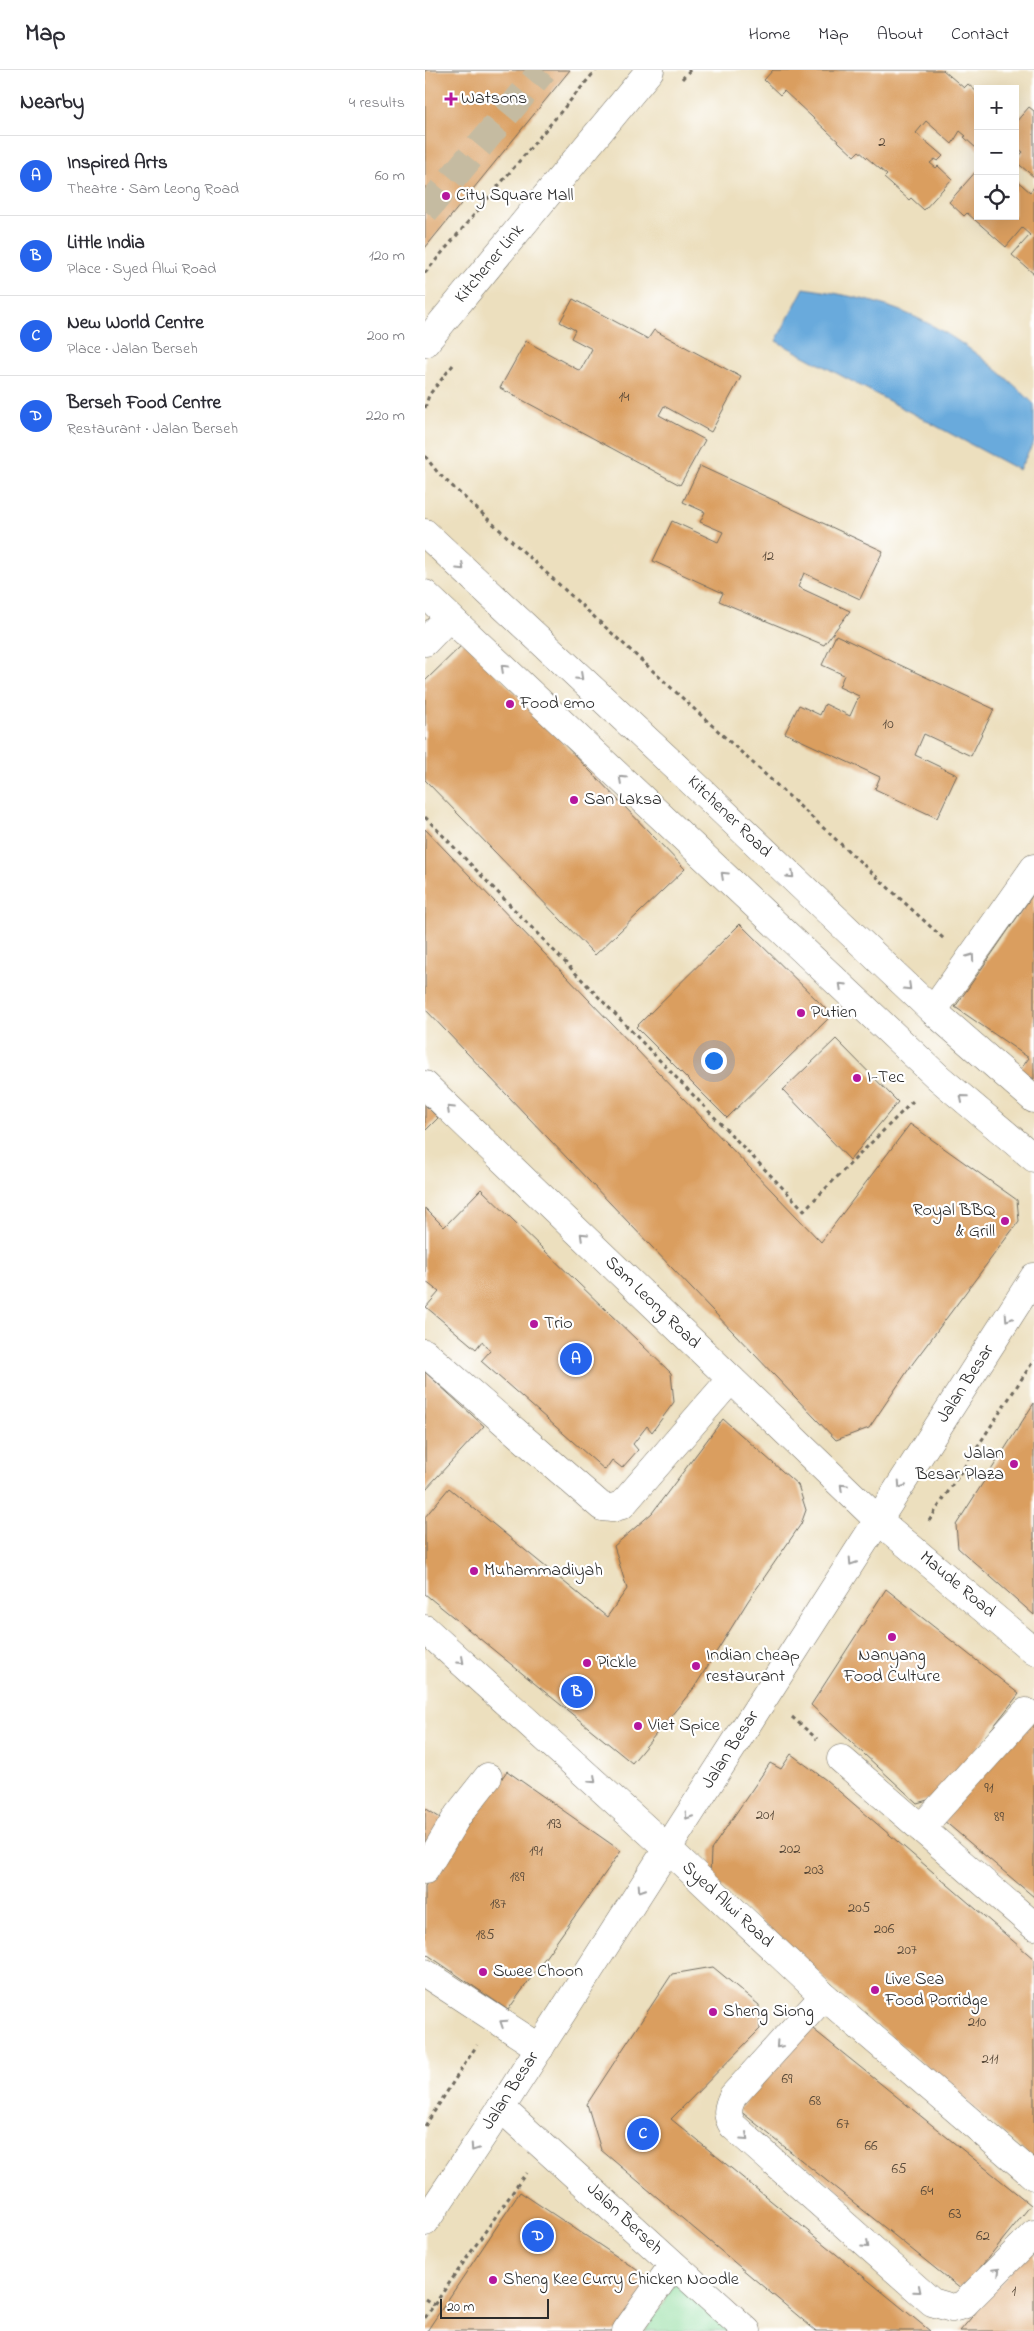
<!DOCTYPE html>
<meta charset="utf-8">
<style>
:root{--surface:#fff;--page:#f2f2f3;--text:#2b2b33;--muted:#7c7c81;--line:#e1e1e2;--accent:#2563eb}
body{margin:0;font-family:"Indie Flower",sans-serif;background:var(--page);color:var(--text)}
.controls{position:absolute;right:15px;top:15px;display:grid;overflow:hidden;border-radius:0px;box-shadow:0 5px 20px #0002}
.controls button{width:45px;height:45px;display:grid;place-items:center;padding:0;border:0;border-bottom:1px solid var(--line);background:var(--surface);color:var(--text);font:25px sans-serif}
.scale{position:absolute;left:15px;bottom:12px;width:109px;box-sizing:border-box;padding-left:5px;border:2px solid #2b2b2b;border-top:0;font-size:14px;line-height:18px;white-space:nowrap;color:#2b2b2b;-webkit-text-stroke:4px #fff;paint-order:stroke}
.you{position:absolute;left:288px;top:990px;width:18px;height:18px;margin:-12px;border:4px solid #fff;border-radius:50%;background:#1a73e8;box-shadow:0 0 0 8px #1a73e833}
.badge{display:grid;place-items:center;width:32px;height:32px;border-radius:50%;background:var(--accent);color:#fff;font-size:16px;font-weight:700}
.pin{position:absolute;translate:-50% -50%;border:2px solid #fff;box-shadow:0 1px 5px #0006}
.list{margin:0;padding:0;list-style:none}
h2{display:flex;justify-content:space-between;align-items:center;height:65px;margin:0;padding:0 20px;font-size:21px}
h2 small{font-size:16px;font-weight:400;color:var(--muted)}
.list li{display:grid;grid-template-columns:32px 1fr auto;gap:15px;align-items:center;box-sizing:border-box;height:80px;padding:0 20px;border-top:1px solid var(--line)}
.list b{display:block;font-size:19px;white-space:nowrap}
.list p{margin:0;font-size:16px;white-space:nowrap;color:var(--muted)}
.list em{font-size:16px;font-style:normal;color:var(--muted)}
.icon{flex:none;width:28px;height:28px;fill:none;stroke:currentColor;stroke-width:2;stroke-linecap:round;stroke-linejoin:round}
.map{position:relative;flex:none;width:609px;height:2261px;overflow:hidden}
header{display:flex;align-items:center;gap:30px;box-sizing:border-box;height:70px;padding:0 25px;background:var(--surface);border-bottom:1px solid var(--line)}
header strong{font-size:24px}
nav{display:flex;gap:28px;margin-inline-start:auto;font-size:18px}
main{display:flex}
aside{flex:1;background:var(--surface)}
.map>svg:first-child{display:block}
</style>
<header>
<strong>Map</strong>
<nav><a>Home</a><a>Map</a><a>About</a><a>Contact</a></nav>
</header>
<main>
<aside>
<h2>Nearby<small>4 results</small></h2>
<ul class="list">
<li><span class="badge">A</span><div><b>Inspired Arts</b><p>Theatre · Sam Leong Road</p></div><em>60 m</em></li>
<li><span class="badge">B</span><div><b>Little India</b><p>Place · Syed Alwi Road</p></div><em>120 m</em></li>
<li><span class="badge">C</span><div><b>New World Centre</b><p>Place · Jalan Berseh</p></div><em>200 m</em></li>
<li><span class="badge">D</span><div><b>Berseh Food Centre</b><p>Restaurant · Jalan Berseh</p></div><em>220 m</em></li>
</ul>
</aside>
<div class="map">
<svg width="609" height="2261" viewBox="0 0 609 2261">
<rect width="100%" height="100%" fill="#fff"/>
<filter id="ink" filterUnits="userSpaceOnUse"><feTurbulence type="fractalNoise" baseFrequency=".02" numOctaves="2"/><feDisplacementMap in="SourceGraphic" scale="10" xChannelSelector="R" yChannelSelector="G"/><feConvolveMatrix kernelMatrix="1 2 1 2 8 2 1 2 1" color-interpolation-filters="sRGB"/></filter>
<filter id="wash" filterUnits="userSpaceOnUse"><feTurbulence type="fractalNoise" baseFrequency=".0096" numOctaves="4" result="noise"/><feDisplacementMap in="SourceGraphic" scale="20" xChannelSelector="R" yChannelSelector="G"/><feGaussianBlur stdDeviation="1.12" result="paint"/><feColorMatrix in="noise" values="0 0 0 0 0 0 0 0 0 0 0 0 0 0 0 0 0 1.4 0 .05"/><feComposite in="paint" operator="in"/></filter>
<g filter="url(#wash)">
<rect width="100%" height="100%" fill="#ecdfbe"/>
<!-- green -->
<path fill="#89da9a" stroke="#5a8262" d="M251,2212L306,2261H220Z"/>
<!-- water -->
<path fill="#69aadc" stroke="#4a6a84" d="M379,218C417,224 455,231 490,247C534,267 575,300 609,334V372L594,400L351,271Z"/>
<g id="blocks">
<!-- building -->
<g fill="#da9e5f">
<path d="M0,0H145L0,178Z"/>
<path d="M348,0H518L539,18L543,14L553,23V80L539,67L541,66L535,61L527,74L501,51L491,63L518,86L513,91L510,89L505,93L511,98L513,96L527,109L499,140L486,128L484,130L459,108L462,105L434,81L429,86L359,21L355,25L339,10Z"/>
<path d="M604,37L609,41V107L590,91L598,82L590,76V53Z"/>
<path d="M553,99V146H590V109L605,122L609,117V204L587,185L605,165L597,158L581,177L542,143L539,146L524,132Z"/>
<path d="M148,229L223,269L229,260L316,307L286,362L239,336L234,345L280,370L255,415L75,318L101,271L155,301L167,279L146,268L150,260L135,252Z"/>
<path d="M275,396L458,481L435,529L379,503L373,517L425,541L399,575L294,531L298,523L228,491L247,451L293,472L298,462L275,452L280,442L258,432Z"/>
<path d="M411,565L569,639L546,686L499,664L490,685L532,705L512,748L450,719L455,707L360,663L374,635L395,645L400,634L425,646L434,626L414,617L419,605L397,595Z"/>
<path d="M40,572L260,799L170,885L0,710V611Z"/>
<path d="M0,759L396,1172L485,1054L592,1130L594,1151L488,1293L444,1358L411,1370L0,939Z"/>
<path d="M609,823V1009L595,1000L604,988L530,937Z"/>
<path d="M315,854L407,945L302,1048L211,957Z"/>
<path d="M411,969L473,1032L425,1090L358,1020Z"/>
<path d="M0,1035L13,1048L0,1061Z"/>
<path d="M56,1119L246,1303L249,1332L227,1362L222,1356L208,1374L213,1380L197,1398L187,1390L180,1400L56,1291L65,1281L57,1271L51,1279L1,1237L14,1222L0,1211V1138L19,1157Z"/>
<path d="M0,1302L59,1356L0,1420Z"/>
<path d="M609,1333V1545L533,1478L531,1455Z"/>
<path d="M298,1349L373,1415L381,1440L376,1454L323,1531L269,1618L207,1693L0,1524V1447L24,1418L182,1547L202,1519L189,1476L227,1443Z"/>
<path d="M461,1519L594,1624L513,1727L492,1733L386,1635Z"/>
<path d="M609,1645V1827L518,1750Z"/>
<path d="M366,1684L401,1710L609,1889V2089L396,1905L285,1806L286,1780L345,1693L356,1699Z"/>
<path d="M82,1701L196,1781L83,1940L0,1883V1816Z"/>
<path d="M0,1738L23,1753L0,1788Z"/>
<path d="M288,1897L334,1935L335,1959L246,2049L505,2261H391L176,2080L162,2034L247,1904Z"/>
<path d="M383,1955L606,2135L537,2220L314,2040Z"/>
<path d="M95,2122L227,2210L193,2261H2Z"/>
<path d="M603,2181L609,2182V2261H535Z"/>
</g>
</g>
</g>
<g filter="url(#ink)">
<use href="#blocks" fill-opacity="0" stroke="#6f6a5e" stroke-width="1"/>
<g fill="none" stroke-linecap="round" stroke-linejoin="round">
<!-- minor-tunnel -->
<path stroke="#c5bba1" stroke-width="28" stroke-dasharray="28 14" stroke-linecap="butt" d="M0,141L118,0"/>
<!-- minor casing -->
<g stroke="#6f6a5e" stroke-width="29">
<g id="minor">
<path d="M0,273L225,0"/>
<path d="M0,463L267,712L508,941L609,1029"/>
<path d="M0,524L514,1008L609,1088"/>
<path d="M0,572L24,547"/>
<path d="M508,941L609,798"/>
<path d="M0,1015L453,1450L609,1581"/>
<path d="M0,1283L177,1437L187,1438L197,1435L306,1309"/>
<path d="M0,1559L242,1778L399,1926L609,2106"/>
<path d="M416,1689L609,1856"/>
<path d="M496,1758L601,1642"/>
<path d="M0,1800L33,1745L63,1707"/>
<path d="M0,1903L115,1978"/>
<path d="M399,1926L308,2026C302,2038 301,2045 308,2056L507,2232L527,2238L538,2235L609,2164"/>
<path d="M76,2038L322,2261"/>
<path d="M201,2261L248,2195"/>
</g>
</g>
<!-- major casing -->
<g stroke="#6f6a5e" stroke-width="29">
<path id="major" d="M0,2152L76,2038L609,1207"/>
</g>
<!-- path -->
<g stroke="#6f6a5e" stroke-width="3" stroke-dasharray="4 4" stroke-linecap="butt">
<path d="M257,9L265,0"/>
<path d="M0,203L171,0"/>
<path d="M0,338L4,325L28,295"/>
<path d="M0,386L13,403L519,869"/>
<path d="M0,747L379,1140L489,1030"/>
<path d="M504,1451L609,1290"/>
<path d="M367,1647L392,1669"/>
<path d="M0,2056L52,1975"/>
<path d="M0,2229L9,2235"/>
<path d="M0,2248L101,2103"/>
</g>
<!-- minor -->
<use href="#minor" stroke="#fff" stroke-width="28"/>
<!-- major -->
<use href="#major" stroke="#fff" stroke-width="28"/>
</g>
<!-- one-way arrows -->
<defs><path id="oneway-chevron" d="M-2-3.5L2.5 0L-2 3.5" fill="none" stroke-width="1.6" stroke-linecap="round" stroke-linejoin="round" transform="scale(1.25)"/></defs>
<g stroke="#a0a0a0">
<use href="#oneway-chevron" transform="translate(36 497) rotate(43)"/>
<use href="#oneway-chevron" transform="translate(79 598) rotate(-137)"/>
<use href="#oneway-chevron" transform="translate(155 607) rotate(43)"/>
<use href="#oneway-chevron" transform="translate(197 709) rotate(-137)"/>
<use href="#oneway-chevron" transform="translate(299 805) rotate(-137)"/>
<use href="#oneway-chevron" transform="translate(366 805) rotate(44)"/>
<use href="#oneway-chevron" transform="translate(546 887) rotate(-55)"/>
<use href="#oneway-chevron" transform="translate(417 916) rotate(-137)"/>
<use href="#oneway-chevron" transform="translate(483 917) rotate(44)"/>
<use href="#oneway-chevron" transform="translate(538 1028) rotate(-139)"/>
<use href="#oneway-chevron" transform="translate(25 1039) rotate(-136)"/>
<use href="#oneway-chevron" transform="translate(158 1166) rotate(-136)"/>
<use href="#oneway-chevron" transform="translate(583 1248) rotate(123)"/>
<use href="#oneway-chevron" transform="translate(476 1415) rotate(123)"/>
<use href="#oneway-chevron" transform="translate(418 1417) rotate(-136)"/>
<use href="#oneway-chevron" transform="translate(427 1492) rotate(123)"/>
<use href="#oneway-chevron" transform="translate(36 1591) rotate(42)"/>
<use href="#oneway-chevron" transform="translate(168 1710) rotate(43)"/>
<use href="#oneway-chevron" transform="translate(263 1746) rotate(123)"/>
<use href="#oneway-chevron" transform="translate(216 1819) rotate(123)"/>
<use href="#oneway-chevron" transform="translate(78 1953) rotate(-147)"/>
<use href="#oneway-chevron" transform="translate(354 1975) rotate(132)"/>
<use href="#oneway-chevron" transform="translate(320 2067) rotate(42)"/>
<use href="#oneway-chevron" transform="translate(49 2078) rotate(124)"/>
<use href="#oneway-chevron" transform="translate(441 2175) rotate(42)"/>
<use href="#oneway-chevron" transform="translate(572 2201) rotate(-45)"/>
<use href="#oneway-chevron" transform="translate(493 2220) rotate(40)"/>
</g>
</g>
<!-- markers -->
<g fill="#b5179e" stroke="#fff" stroke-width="2">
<path d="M23.5 21.5h5v5h5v5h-5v5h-5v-5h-5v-5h5z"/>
<circle cx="21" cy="126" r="5"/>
<circle cx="85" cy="634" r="5"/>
<circle cx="149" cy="730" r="5"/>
<circle cx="376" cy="943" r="5"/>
<circle cx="432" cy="1008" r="5"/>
<circle cx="580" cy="1151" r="5"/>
<circle cx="109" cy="1254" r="5"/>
<circle cx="589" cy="1394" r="5"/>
<circle cx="49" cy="1501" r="5"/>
<circle cx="467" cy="1567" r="5"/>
<circle cx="162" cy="1593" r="5"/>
<circle cx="271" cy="1596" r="5"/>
<circle cx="213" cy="1656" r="5"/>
<circle cx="58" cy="1902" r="5"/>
<circle cx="450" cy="1920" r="5"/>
<circle cx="288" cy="1942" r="5"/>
<circle cx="68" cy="2210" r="5"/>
</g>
<g text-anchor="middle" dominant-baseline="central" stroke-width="4.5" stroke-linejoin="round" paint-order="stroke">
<!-- number labels -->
<g font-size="15" fill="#574838">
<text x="457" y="72">2</text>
<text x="199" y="327">14</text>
<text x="343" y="486">12</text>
<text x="463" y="654">10</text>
<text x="564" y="1718">91</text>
<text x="340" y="1745">201</text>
<text x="574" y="1747">89</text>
<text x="129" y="1754">193</text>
<text x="365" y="1779">202</text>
<text x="111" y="1781">191</text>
<text x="389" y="1800">203</text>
<text x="92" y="1807">189</text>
<text x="73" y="1834">187</text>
<text x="434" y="1838">205</text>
<text x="459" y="1859">206</text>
<text x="60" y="1865">185</text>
<text x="482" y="1880">207</text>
<text x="552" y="1952">210</text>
<text x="565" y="1989">211</text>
<text x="362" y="2009">69</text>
<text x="390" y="2031">68</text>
<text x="418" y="2054">67</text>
<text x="446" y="2076">66</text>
<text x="474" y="2099">65</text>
<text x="502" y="2121">64</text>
<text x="530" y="2144">63</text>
<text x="558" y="2166">62</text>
<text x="589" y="2221">1</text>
</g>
<!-- poi labels -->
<g font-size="18" fill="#2b2b2b" stroke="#fff" text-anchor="start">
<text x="36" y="29">Watsons</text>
<text x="31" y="126">City Square Mall</text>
<text x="95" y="634">Food emo</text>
<text x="159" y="730">San Laksa</text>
<text x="386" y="943">Putien</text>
<text x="442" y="1008">I-Tec</text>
<text x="570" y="1141" text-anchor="end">Royal BBQ<tspan x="570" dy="21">&amp; Grill</tspan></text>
<text x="119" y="1254">Trio</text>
<text x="579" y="1384" text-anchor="end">Jalan<tspan x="579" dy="21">Besar Plaza</tspan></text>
<text x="59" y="1501">Muhammadiyah</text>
<text x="281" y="1586">Indian cheap<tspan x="281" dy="21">restaurant</tspan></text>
<text x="467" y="1586" text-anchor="middle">Nanyang<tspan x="467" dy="21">Food Culture</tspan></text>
<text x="172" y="1593">Pickle</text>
<text x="223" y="1656">Viet Spice</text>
<text x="68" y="1902">Swee Choon</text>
<text x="460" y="1910">Live Sea<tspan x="460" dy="21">Food Porridge</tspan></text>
<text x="298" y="1942">Sheng Siong</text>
<text x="78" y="2210">Sheng Kee Curry Chicken Noodle</text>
</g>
<!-- street labels -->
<g font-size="18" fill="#2b2b2b" stroke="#fff">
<text transform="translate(65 194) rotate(-50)">Kitchener Link</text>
<text transform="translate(304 747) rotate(44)">Kitchener Road</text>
<text transform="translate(227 1233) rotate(44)">Sam Leong Road</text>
<text transform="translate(541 1314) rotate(-57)">Jalan Besar</text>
<text transform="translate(532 1515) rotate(40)">Maude Road</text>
<text transform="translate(306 1680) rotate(-57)">Jalan Besar</text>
<text transform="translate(302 1835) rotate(43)">Syed Alwi Road</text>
<text transform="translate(86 2021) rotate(-57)">Jalan Besar</text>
<text transform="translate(199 2149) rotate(43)">Jalan Berseh</text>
</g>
</g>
</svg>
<div class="controls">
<button>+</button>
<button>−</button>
<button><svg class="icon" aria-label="locate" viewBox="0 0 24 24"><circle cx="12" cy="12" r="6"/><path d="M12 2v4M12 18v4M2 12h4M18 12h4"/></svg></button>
</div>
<div class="scale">20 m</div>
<div class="you"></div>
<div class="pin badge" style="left:151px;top:1289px">A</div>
<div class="pin badge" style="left:152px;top:1622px">B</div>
<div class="pin badge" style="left:218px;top:2064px">C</div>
<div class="pin badge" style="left:113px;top:2166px">D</div>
</div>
</main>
